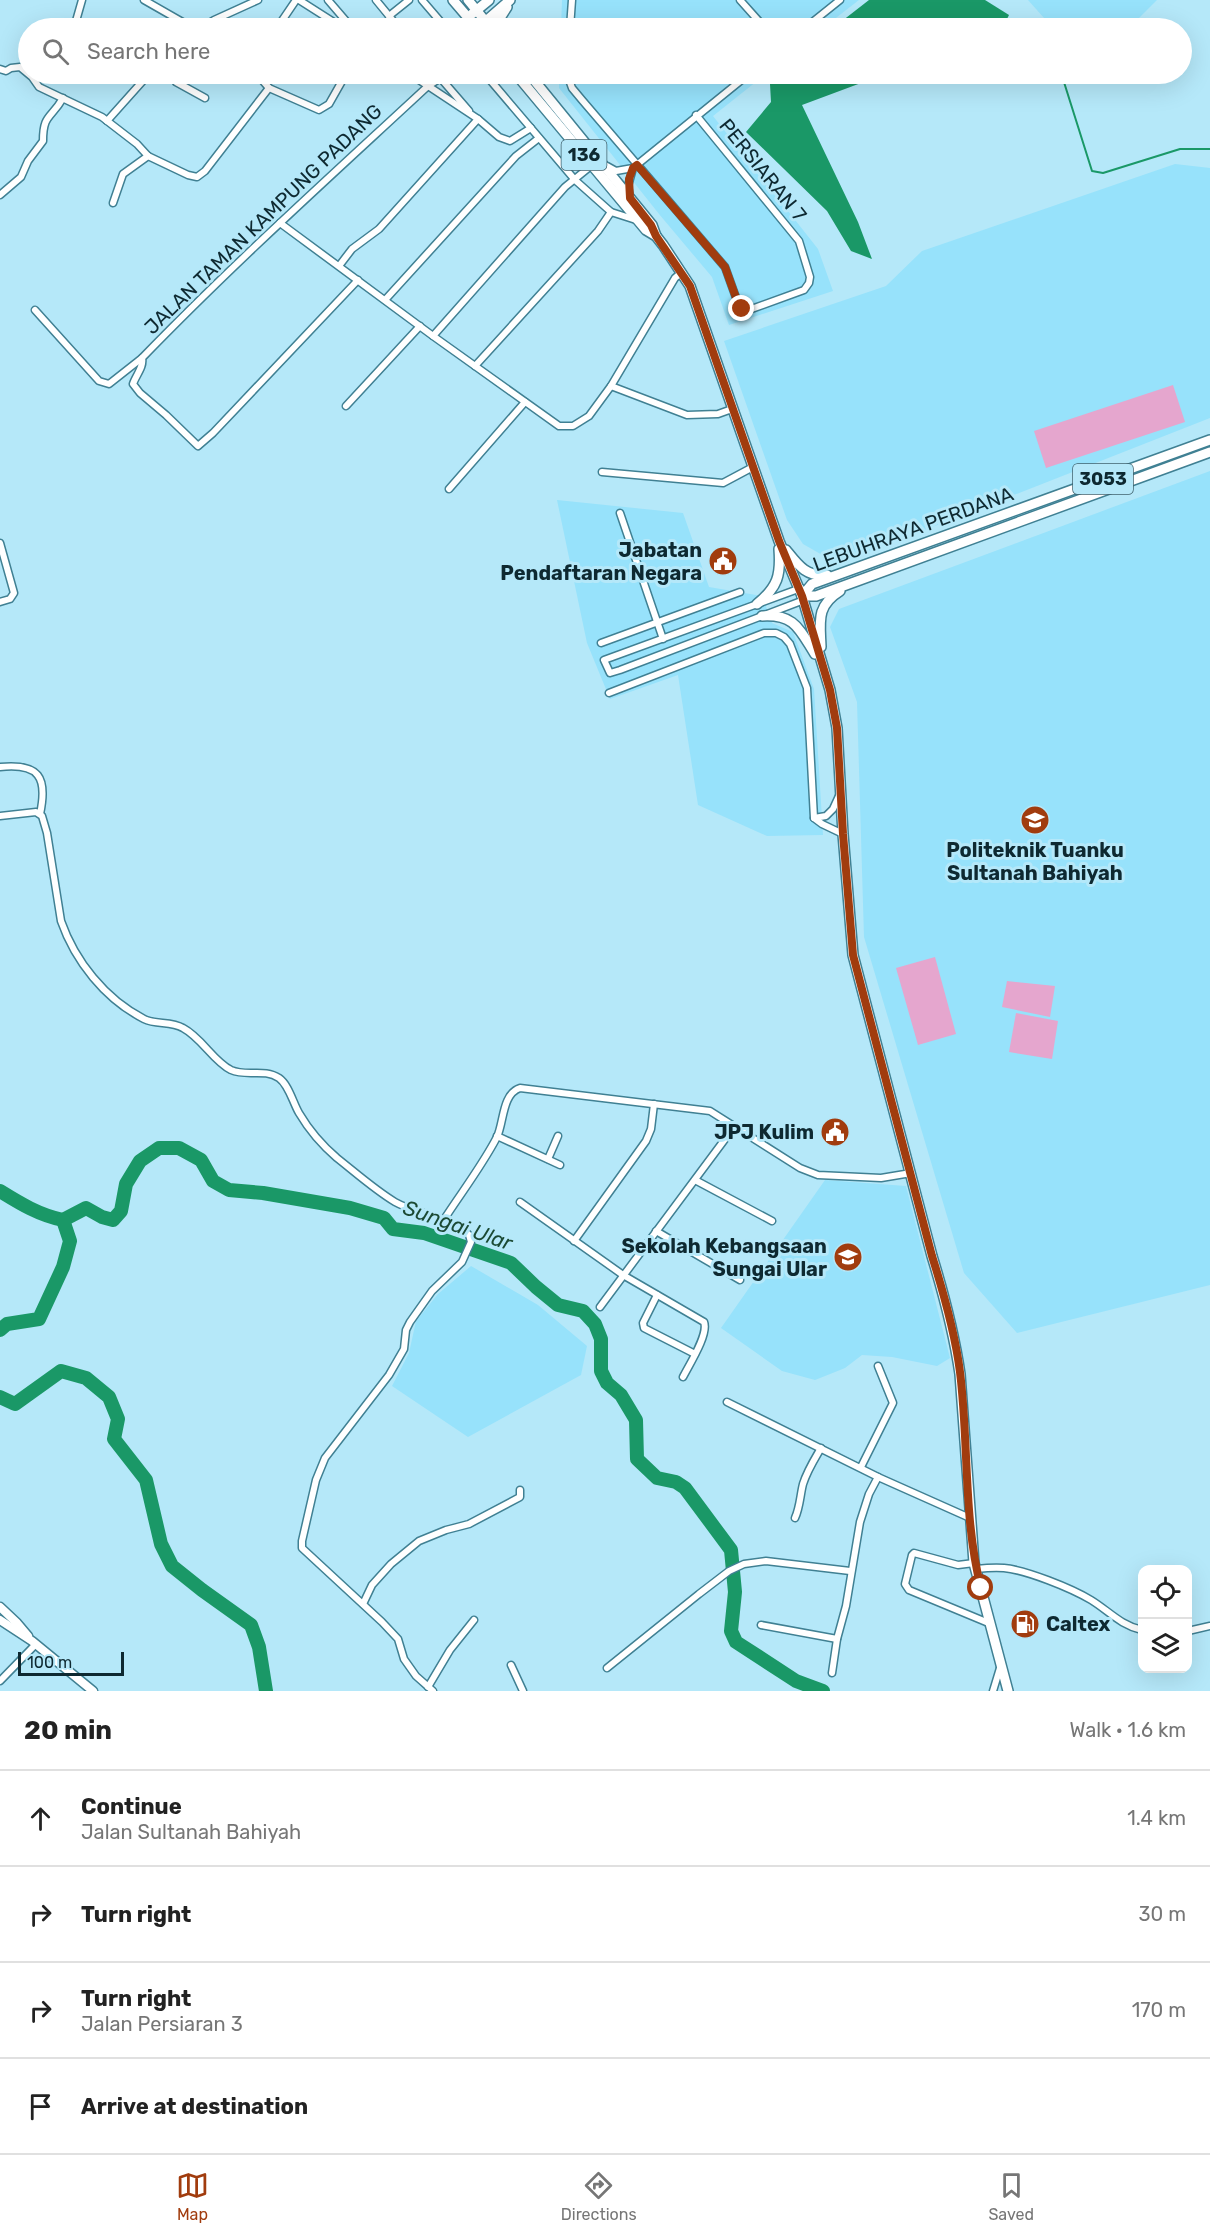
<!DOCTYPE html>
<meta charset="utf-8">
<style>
:root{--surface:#fff;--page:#f6f6f6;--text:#222;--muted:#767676;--line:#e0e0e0;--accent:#a13c0e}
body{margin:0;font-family:Rubik,sans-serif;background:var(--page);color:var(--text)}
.controls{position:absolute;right:18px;bottom:18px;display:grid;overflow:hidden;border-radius:12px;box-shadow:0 6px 24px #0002}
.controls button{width:54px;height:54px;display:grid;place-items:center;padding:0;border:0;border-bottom:2px solid var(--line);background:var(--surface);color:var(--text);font:30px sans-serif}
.scale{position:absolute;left:18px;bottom:15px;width:106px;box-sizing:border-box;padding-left:6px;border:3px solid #0e2931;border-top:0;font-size:16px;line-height:21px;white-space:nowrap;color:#0e2931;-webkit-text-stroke:4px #b5e8f9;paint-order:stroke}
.stop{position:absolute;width:18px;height:18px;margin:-14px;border:4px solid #a13c0e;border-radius:50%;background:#fff}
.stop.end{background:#a13c0e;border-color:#fff;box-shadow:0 2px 6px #0008}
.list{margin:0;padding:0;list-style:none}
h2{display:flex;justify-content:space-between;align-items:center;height:78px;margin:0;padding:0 24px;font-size:26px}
h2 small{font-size:20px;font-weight:400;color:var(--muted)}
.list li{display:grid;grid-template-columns:39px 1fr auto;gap:18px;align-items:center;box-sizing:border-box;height:96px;padding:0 24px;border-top:2px solid var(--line)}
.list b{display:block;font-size:22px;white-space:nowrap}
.list p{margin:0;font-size:20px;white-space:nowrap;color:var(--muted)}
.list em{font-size:20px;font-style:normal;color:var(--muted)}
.icon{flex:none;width:33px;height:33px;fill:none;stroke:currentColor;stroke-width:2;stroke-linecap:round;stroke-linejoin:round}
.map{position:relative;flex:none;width:1210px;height:1691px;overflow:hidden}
.search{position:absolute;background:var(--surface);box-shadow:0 6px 24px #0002;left:18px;right:18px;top:18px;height:66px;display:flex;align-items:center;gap:15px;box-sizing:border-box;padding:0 21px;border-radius:33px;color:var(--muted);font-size:22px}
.sheet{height:462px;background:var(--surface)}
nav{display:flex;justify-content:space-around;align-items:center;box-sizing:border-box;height:84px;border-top:2px solid var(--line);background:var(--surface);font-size:16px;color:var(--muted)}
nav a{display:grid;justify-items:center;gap:3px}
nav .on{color:var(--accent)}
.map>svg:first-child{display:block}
</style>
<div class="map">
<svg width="1210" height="1691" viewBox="0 0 1210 1691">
<rect width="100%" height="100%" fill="#b5e8f9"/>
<!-- built -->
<g fill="#97e2fb">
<path d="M562,0H859L823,28H561Z"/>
<path d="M1028,0H1157L1129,28H1053Z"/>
<path d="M559,74H766L713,116L818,249L833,291L729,325L712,277L659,214L559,88Z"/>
<path d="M1175,164L1210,168V418L838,564L803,544L787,520L724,341L886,286L922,251Z"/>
<path d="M1210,471V1285L1017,1333L964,1273L864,937L857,702L830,627L839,609Z"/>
<path d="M557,500L683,513L709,587L762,596L772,623L793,632L814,689L823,835L767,836L698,805L678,675L610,699L587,643Z"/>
<path d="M825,1180L906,1186L950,1358L937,1366L892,1357L862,1355L845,1368L815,1380L782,1371L721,1328Z"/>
<path d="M471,1266L538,1305L587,1346L581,1375L468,1437L392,1386L409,1353L416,1321L438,1294Z"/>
</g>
<!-- green -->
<g fill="#e5a6ce">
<path d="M1173,385L1185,422L1046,468L1034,431Z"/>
<path d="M935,957L956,1034L918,1045L896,968Z"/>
<path d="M1007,981L1055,986L1050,1017L1002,1007Z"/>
<path d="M1016,1013L1058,1021L1052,1059L1009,1052Z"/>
</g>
<!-- water -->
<g fill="#1a9867">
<path d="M869,0H985L1009,15L1004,25L994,28H833Z"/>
<path d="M778,74H878L861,83L802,105L858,222L872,259L851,251L827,211L746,132L771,102L770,84Z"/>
</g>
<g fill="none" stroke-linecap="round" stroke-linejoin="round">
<!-- stream -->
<g stroke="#1a9867" stroke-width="2">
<path d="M1004,19L1017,28"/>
<path d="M1058,74L1063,79L1092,171L1103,173L1180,149H1210"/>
</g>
<!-- river -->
<g stroke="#1a9867" stroke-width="14">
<path d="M0,1191C21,1204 39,1215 63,1220"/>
<path d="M63,1220L86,1208L102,1217L113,1220L121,1211L126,1184L140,1161L159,1148H179L201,1160L213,1181L229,1190L263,1193L350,1208L384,1218L393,1229L424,1233L511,1263L536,1287L558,1305L583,1311L595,1324L601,1339V1371L607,1383L621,1395L636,1420L637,1459L657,1478L676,1482L685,1488L731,1550L735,1592L731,1631L736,1642L796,1681L823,1691"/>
<path d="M0,1330L7,1324L39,1319L63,1267L70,1241L63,1220"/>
<path d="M0,1397L15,1404L61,1371L86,1378L109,1397L118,1419L114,1439L146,1480L161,1544L172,1566L202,1590L251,1625L259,1647L266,1691"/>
</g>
<!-- minor casing -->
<g stroke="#408093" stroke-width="9">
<g id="minor">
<path d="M144,0L193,28"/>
<path d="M299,0L343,28"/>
<path d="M328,0L352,28"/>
<path d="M376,0L399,28"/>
<path d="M422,0L446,28"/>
<path d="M740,0L765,28"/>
<path d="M389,16L409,0"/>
<path d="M74,28L82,0"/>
<path d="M201,28L214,20L258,0"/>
<path d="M277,28L296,0"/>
<path d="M570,28L572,0"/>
<path d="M805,28L840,0"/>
<path d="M0,69L6,71L11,68L20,67L32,77L39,87L102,117L137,144L148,156L188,175L197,177L205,171L269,88L319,110L329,104L346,74"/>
<path d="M171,74L176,82L205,98"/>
<path d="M257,74L269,88"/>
<path d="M410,74L478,119L499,137L510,141L531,128"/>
<path d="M437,74L469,111"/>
<path d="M567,74L572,88L582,100L725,267L739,306L746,311L804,290L809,283L810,277L799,241L696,115"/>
<path d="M107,121L149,74"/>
<path d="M607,166L616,171L633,168"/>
<path d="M0,195L21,177L28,161L43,141C43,114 51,119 63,98"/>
<path d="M630,197L628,186L633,168L749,74"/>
<path d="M113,203L123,174L148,156"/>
<path d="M611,212L636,220"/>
<path d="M280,223L433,336L559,426H573L589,416L611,386L675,278L682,272"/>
<path d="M339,266L352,249L379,229L478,119"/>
<path d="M358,280L213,433L198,446L166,415L140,393L133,384C136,375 144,367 142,358C234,263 332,175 428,86L447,74"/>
<path d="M385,300L516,156L539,138"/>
<path d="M35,310L99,381L109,384L142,358"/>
<path d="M433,336L565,187L592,165"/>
<path d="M475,366L598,231L611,212L575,180L485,74"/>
<path d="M611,386L687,415L718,414L732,409"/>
<path d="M346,406L420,326"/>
<path d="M602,472L723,483L753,467"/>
<path d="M449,489L525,402"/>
<path d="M620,513L663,639"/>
<path d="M0,543L14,593L10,599L0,602"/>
<path d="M801,588L604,660L610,673L620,670L804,600"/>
<path d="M601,643L740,592"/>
<path d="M609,693L764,633H776L784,637L790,644L807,688L814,818"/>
<path d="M0,767C39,763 48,777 40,814"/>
<path d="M839,796L833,809L826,816L814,818L822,824L843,834"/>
<path d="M0,816L36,812L42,816L47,833L61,921C75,961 105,999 144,1019C156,1025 171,1021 183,1028C202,1038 213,1061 231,1070C247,1077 264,1068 279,1078C289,1085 293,1103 299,1113C309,1130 323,1146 337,1158C356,1173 375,1190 395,1202C416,1214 453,1218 469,1235L471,1242L462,1262L432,1291L410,1322L406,1330L404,1349L389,1375L325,1458L316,1480L302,1541V1548L382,1622L398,1639L404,1659L416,1676L433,1691"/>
<path d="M497,1136L560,1165"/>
<path d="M548,1159L558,1136"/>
<path d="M695,1180L772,1221"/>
<path d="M520,1202L623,1275L704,1322C709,1334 689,1365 683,1377"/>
<path d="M443,1221C461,1193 482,1166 497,1137C504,1122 502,1094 520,1088L710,1111L800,1168L818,1175L881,1178L911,1173"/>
<path d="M656,1231L740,1280"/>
<path d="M574,1241L646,1141L651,1129L654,1104"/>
<path d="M657,1295L643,1323L644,1328L695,1354"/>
<path d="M600,1307L734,1127"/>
<path d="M727,1402L878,1477L970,1518"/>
<path d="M861,1467L893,1403L878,1366"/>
<path d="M795,1518C800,1507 800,1496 803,1484C807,1471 814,1460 821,1448"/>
<path d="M974,1563L958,1565L914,1553L912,1555L905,1584L909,1590L991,1624"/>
<path d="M976,1569C985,1568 994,1567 1004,1568C1026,1570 1071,1588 1091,1600C1109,1611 1120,1625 1142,1630"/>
<path d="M363,1604L372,1585L391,1564L419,1541L446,1530L469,1524L520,1497V1490"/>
<path d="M761,1625L837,1639"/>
<path d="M1188,1631L1210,1626"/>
<path d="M511,1665L523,1691"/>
<path d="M607,1668L699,1594L729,1571L744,1564L766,1561L850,1571"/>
<path d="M832,1673L837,1639L846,1606L860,1522L869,1494L878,1477"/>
<path d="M0,1681L36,1644"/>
<path d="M428,1687L450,1650L474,1620"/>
<path d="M993,1691L1000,1668"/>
</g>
</g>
<!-- secondary casing -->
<g stroke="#408093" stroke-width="11">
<g id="secondary">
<path d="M0,1607L17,1623L28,1636"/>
<path d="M0,1620L32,1641L93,1691"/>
</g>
</g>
<!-- primary casing -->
<g stroke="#408093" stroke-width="12">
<g id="primary">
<path d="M453,0L477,28"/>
<path d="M468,0L491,28"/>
<path d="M472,14L489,0"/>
<path d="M478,28L510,0"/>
<path d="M499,28L500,18L507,7"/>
<path d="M516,74L646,230L656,236L663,245L690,286L779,541L802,596L830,690L837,728L843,834L853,955L932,1256C944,1295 954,1333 960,1374L974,1563L1008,1691"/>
<path d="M529,74L652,225L656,236"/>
<path d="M786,550C798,565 806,577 827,575"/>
<path d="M802,596L812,584L1210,440"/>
<path d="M802,596H816L1210,452"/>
<path d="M757,604C778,587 781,575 779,549"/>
<path d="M762,616C795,614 799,629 815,654"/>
<path d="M821,647C820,621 816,606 840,591"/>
</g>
</g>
<!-- minor -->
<use href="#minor" stroke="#fff" stroke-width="6"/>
<!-- secondary -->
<use href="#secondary" stroke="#fff" stroke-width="8"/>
<!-- primary -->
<use href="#primary" stroke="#fff" stroke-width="9"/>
</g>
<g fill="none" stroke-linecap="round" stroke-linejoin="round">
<!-- route -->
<path stroke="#a13c0e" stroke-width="8" d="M742,309L739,306L725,267L637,165L633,168L629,179L630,198L651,225L656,236L690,286L779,541L802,596L830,690L837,728L843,834L853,955L932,1256C944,1294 955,1333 960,1372C969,1444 963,1518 981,1588"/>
</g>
<!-- icons -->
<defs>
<g id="civic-disc" transform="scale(1.5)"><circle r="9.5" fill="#a13c0e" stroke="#b5e8f9"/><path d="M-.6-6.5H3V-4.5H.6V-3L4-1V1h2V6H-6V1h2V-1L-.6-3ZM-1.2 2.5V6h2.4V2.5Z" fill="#fff"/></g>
<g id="university-disc" transform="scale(1.5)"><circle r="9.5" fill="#a13c0e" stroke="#b5e8f9"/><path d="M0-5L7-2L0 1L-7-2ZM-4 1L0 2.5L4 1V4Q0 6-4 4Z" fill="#fff"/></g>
<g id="school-disc" transform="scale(1.5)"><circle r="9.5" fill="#a13c0e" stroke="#b5e8f9"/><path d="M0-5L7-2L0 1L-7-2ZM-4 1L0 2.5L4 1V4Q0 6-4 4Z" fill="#fff"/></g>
<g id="fuel-disc" transform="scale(1.5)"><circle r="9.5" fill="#a13c0e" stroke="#b5e8f9"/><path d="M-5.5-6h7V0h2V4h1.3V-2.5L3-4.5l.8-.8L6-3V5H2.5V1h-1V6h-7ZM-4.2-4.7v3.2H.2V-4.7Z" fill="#fff"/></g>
</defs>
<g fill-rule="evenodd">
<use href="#civic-disc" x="723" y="561"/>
<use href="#university-disc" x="1035" y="820"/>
<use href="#civic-disc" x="835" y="1132"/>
<use href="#school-disc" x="848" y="1257"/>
<use href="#fuel-disc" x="1025" y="1624"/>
</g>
<g text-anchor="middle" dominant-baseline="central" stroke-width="6" stroke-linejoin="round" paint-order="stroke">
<!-- shield labels -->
<g fill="#b5e8f9" stroke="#40626d" stroke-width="1.5">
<rect x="561.5" y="140" width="45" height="30" rx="4.5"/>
<rect x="1073" y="464" width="60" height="30" rx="4.5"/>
</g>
<g font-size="18" font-weight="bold" fill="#0e2931">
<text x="584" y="155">136</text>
<text x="1103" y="479">3053</text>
</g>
<!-- street labels -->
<g font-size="20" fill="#0e2931" stroke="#b5e8f9">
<text transform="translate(763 170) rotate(51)">PERSIARAN 7</text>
<text transform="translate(263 219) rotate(-44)">JALAN TAMAN KAMPUNG PADANG</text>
<text transform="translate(913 529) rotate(-20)">LEBUHRAYA PERDANA</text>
</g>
<!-- poi labels -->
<g font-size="20" font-weight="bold" fill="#0e2931" stroke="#b5e8f9" text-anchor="end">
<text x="702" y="550">Jabatan<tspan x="702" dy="23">Pendaftaran Negara</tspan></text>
<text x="1035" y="850" text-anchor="middle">Politeknik Tuanku<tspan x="1035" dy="23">Sultanah Bahiyah</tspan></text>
<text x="814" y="1132">JPJ Kulim</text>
<text x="827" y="1246">Sekolah Kebangsaan<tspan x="827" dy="23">Sungai Ular</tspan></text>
<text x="1046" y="1624" text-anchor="start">Caltex</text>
</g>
<!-- water labels -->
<g font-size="21" font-style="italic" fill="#1b4a34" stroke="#b5e8f9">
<text transform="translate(458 1225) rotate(19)">Sungai Ular</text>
</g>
</g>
</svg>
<div class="controls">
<button><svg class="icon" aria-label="locate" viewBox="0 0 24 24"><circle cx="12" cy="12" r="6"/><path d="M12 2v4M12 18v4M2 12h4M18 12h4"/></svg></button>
<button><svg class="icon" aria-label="layers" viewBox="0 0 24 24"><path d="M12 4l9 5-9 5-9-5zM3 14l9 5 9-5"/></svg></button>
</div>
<div class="scale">100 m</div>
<div class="stop" style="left:981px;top:1588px"></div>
<div class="stop end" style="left:742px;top:309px"></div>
<div class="search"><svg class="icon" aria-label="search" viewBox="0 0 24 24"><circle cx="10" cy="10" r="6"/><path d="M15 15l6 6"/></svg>Search here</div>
</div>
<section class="sheet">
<h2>20 min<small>Walk · 1.6 km</small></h2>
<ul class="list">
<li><svg class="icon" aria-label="ahead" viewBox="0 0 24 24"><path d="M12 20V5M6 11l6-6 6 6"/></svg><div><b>Continue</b><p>Jalan Sultanah Bahiyah</p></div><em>1.4 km</em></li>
<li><svg class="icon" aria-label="right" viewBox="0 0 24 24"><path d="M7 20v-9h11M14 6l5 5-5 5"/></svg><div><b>Turn right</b></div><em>30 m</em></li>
<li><svg class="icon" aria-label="right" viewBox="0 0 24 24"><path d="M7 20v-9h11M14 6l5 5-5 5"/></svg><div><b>Turn right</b><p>Jalan Persiaran 3</p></div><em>170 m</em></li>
<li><svg class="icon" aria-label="arrive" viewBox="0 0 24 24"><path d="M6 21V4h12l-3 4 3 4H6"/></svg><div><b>Arrive at destination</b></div></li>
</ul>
</section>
<nav>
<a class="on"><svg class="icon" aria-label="map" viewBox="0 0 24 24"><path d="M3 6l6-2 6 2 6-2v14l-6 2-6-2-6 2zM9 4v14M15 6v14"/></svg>Map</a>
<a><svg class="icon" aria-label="directions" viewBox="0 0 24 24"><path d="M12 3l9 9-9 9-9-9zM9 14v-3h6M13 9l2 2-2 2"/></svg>Directions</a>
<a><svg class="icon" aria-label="saved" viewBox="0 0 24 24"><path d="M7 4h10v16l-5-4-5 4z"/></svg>Saved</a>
</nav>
